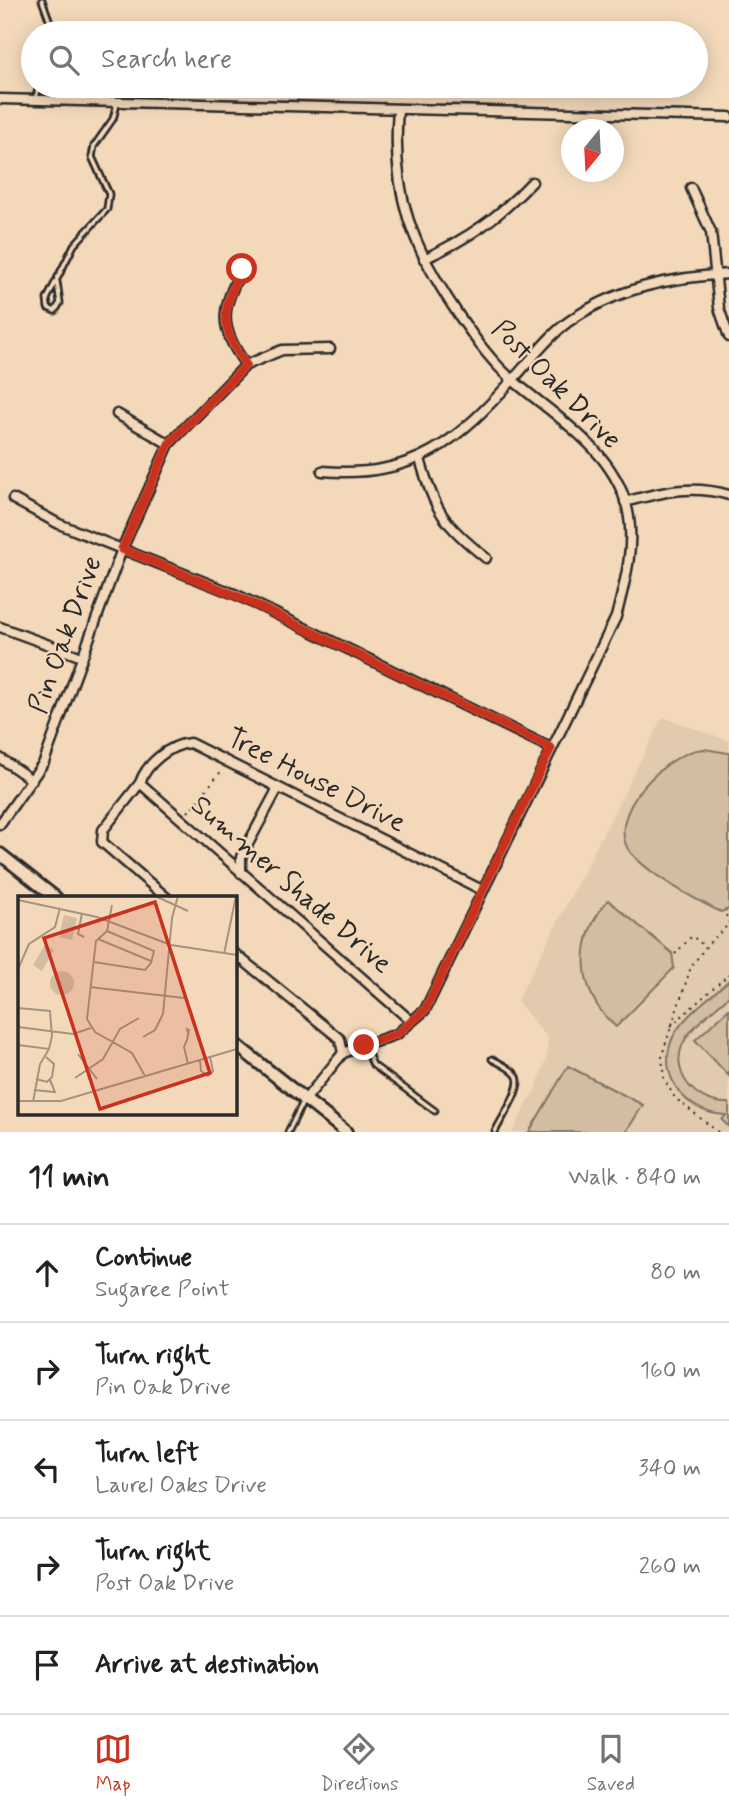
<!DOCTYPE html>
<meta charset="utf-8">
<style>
:root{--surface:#fff;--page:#f6f6f6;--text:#202124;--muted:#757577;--line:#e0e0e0;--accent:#c8321e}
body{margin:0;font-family:Mynerve,sans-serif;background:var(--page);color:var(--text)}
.compass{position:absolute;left:561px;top:119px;width:63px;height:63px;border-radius:50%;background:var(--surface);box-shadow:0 4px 18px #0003;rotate:198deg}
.stop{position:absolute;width:21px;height:21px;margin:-16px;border:5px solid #c8321e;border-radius:50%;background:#fff}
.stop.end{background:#c8321e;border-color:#fff;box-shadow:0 2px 7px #0008}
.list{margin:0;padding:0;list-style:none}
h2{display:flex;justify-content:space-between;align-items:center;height:91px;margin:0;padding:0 28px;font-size:30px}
h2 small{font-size:23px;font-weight:400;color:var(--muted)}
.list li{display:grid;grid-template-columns:46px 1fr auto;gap:21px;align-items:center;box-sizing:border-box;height:98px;padding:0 28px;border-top:2px solid var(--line)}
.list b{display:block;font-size:26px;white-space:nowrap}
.list p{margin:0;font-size:23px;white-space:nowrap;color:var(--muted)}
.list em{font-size:23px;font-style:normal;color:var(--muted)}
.icon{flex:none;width:38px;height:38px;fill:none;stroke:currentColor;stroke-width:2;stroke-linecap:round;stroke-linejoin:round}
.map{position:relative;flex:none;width:729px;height:1132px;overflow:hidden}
.search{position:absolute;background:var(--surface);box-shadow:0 4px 18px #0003;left:21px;right:21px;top:21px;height:77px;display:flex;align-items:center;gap:18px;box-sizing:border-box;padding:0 24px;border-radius:38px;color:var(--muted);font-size:26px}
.sheet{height:581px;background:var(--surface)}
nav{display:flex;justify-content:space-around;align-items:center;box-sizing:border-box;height:98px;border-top:2px solid var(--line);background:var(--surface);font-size:19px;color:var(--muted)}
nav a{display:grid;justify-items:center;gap:4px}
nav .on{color:var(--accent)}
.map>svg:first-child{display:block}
</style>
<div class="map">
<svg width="729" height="1132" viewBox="0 0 729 1132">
<rect width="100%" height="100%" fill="#f3d9ba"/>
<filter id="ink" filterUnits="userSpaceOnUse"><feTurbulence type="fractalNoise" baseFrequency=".0143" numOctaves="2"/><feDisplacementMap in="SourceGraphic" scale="14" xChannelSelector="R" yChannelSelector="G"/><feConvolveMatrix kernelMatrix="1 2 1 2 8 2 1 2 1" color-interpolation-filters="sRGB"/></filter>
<g filter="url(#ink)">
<!-- built -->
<path fill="#e2caae" d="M663,717L729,741V1132H512L535,1090L546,1060L548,1039L517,1001Z"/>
<!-- green -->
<g fill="#d2bda2" stroke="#7e7466" stroke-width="2">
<path d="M704,749L729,753V909L721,912C694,899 650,875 631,853C601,817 668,750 704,749Z"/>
<path d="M608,900L672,953L674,968L616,1027C576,992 575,939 608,900Z"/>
<path d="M729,980V996C715,1009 696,1022 686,1038C666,1070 695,1105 729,1103V1127L722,1120L726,1115C682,1114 652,1068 677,1030C690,1011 712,996 729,980Z"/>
<path d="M729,1009V1076L695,1040Z"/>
<path d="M568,1066L643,1105L626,1132H529Z"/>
</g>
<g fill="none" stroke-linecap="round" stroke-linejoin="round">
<!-- lane casing -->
<g stroke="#2b2b2b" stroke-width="9">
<g id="lane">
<path d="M42,0L54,33"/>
<path d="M35,100L39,86"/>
<path d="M57,282L60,303L55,311L48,308L47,299L74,245L107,209L109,194L92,157L94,146L113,119L117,104"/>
<path d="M365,1047L373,1065L435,1111"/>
<path d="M492,1059C499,1063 511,1068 516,1075C525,1086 500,1120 495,1132"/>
<path d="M288,1132L303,1102"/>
</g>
</g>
<!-- street casing -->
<g stroke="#2b2b2b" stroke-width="13">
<g id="street">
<path d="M0,99L729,117"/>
<path d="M691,188L711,232L719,308L729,337"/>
<path d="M424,259C469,238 498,218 532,182"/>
<path d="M242,269C221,310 218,326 246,365"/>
<path d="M117,414L169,444"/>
<path d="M420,459C435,511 443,524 486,558"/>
<path d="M322,471C415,479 458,441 517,375C533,357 549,336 568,322C616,288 672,277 729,274"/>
<path d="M13,499L59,524L237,595L551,748"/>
<path d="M625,502C662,492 691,484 729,495"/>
<path d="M0,627L82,657"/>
<path d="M0,758L32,780"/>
<path d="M140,783L411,1021"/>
<path d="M0,824L44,762L122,549L169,444L246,365L282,350L330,349"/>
<path d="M241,873V857L278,788"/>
<path d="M167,898L102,842L103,830L140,783C146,764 169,745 190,743L482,890"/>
<path d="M234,953L340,1039L343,1053"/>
<path d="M304,1101L343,1053L397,1034L425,1010L616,617C625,582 636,544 627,507C613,450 556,417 515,382C493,364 476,340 460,317C412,247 391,195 398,109"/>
</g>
</g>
<!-- secondary casing -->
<g stroke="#2b2b2b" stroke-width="16">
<g id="secondary">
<path d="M0,854L56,898"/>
<path d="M234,1043L346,1132"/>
</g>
</g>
<!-- path -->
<g stroke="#2b2b2b" stroke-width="2" stroke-dasharray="2 5" stroke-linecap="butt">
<path d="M188,812L223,769"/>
<path d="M726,915L729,923"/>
<path d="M675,954L692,936L704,946"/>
<path d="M671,1026L729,974"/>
<path d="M718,1132L675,1098L664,1079L662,1055L691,967L707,945L729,924"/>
</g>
<!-- lane -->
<use href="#lane" stroke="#f3d9ba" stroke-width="3.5"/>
<!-- street -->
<use href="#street" stroke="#f3d9ba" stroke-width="8"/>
<!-- secondary -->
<use href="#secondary" stroke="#f3d9ba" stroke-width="10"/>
</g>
</g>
<g fill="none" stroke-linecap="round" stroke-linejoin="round" filter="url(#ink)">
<!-- route -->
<path stroke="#c8321e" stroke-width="9" d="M242,269C221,311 219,326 246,365L169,444L122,549L237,596L551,748L425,1010L397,1034L364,1045"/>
</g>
<g text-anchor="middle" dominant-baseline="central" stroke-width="5" stroke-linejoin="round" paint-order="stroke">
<!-- street labels -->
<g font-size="28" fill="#2b2b2b" stroke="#f3d9ba">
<text transform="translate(556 385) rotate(45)">Post Oak Drive</text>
<text transform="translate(66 635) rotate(-70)">Pin Oak Drive</text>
<text transform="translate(316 781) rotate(27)">Tree House Drive</text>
<text transform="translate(291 885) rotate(41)">Summer Shade Drive</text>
</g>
</g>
<!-- overview -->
<g transform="translate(18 896)">
<rect width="219" height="219" fill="#f3d9ba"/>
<path d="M46,19L59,22L54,44L41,41ZM27,49L36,54L24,75L15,69ZM32 87a12 12 0 1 1 24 0a12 12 0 1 1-24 0Z" fill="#d2bda2"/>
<path fill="none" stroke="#a39381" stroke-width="2" d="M137,0L170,15M0,4L79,21L153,49L219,59M94,9L89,35L78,45L69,123L77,136L114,157L127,180M64,17L60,38L66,41M80,43L133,65M206,58L218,0M76,66L127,74L133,67L136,55L89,35M0,73L11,48L37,31L42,12M72,91L166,102M0,112L32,115L34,140L31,153L0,149M0,131L55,138L73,132M125,141L137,134L145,118L154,22L160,0M60,158L79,183M182,164L183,175L190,180L195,175L192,161M170,168L166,151L169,144L171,134L169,133L170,137M57,182L85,163L102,133L121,122M18,183L29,186L34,181L36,168L28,161M16,194L37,196L32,184M0,205H43L219,153M15,206L22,168L31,153"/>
<path fill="#c8321e" fill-opacity="0.15" stroke="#c8321e" stroke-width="3.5" d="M137,6L192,177L82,213L26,42Z"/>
<rect width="219" height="219" fill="none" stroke="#2b2b2b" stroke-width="3.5"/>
</g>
</svg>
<svg class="compass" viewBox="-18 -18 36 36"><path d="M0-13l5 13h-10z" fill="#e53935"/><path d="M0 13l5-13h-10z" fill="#757577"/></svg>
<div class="stop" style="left:242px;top:269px"></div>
<div class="stop end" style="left:364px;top:1045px"></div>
<div class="search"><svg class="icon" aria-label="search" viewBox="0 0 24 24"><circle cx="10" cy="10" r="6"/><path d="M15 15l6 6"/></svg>Search here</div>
</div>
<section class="sheet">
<h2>11 min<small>Walk · 840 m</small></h2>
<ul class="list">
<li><svg class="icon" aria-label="ahead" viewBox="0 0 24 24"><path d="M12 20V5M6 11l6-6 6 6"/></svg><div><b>Continue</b><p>Sugaree Point</p></div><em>80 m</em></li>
<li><svg class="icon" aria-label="right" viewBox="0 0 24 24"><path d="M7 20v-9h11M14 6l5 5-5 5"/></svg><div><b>Turn right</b><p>Pin Oak Drive</p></div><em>160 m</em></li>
<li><svg class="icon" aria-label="left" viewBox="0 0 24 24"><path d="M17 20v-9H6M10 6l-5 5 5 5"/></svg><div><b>Turn left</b><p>Laurel Oaks Drive</p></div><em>340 m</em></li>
<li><svg class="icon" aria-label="right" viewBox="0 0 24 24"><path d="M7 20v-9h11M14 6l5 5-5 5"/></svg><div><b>Turn right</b><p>Post Oak Drive</p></div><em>260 m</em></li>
<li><svg class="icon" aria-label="arrive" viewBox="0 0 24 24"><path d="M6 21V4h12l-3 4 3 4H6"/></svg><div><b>Arrive at destination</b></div></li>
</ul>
</section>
<nav>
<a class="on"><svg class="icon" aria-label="map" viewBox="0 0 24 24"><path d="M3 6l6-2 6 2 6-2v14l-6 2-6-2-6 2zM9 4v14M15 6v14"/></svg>Map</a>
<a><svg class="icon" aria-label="directions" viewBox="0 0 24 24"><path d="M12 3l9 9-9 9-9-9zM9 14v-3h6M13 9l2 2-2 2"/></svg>Directions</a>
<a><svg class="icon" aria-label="saved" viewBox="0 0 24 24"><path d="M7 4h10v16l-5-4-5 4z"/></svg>Saved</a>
</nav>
